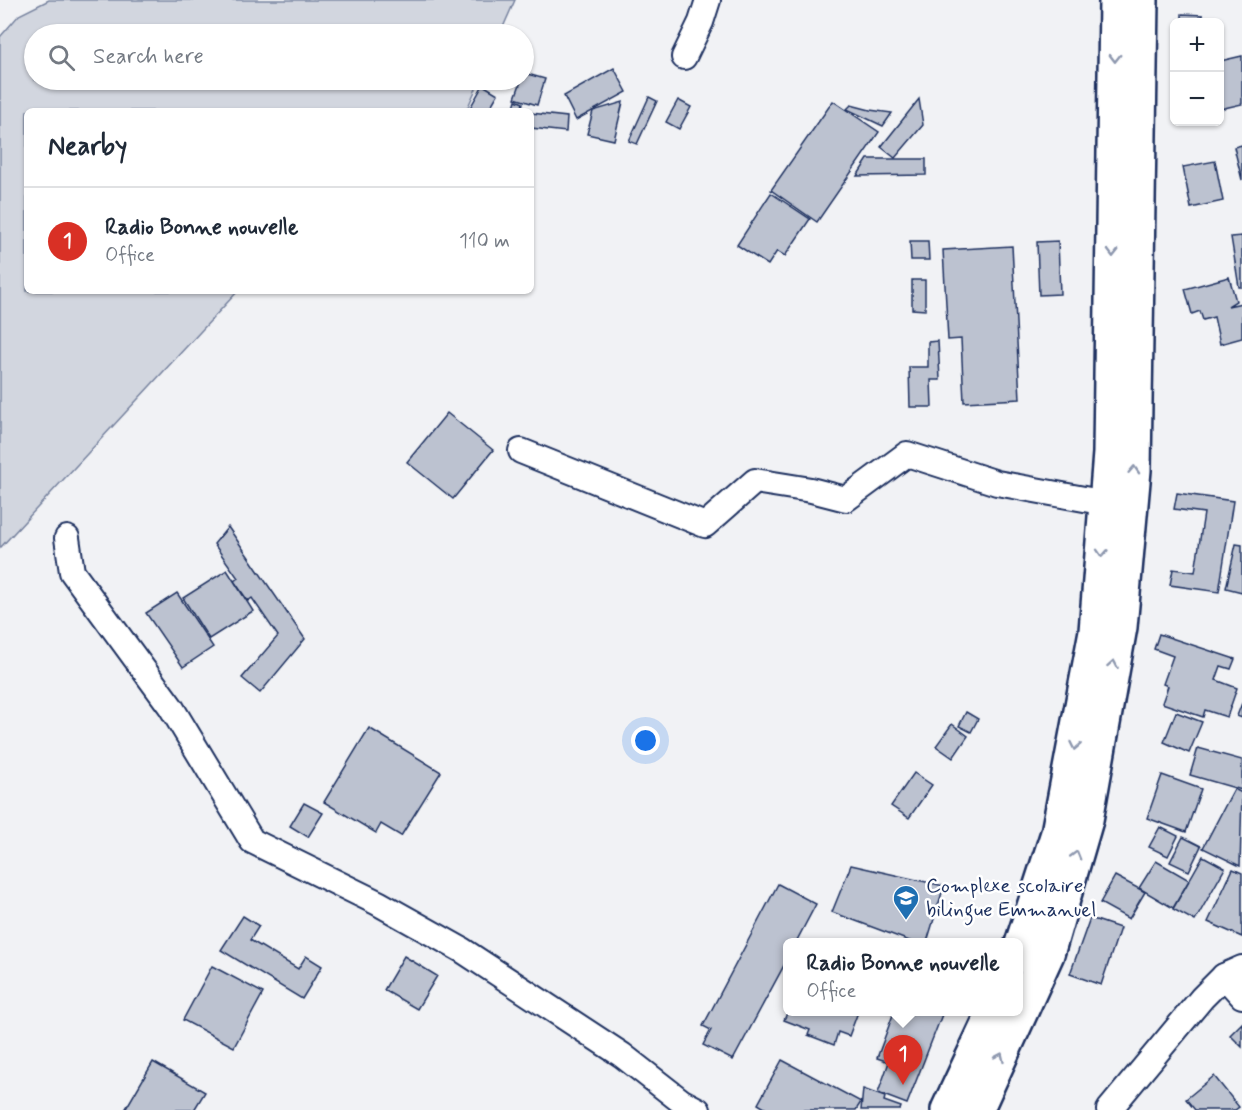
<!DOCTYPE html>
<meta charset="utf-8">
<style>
:root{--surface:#fff;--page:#f2f2f3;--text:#1f2937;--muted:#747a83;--line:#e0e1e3;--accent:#d93025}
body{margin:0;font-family:Mynerve,sans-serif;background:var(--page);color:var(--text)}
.controls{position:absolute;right:18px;top:18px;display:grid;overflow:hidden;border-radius:9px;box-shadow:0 2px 4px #0004}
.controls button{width:54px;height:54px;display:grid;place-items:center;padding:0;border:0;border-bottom:2px solid var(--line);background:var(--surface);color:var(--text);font:30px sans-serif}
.you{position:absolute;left:646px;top:741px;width:21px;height:21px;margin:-15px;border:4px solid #fff;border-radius:50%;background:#1a73e8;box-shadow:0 0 0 9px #1a73e833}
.badge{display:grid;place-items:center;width:39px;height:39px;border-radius:50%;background:var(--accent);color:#fff;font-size:20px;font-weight:700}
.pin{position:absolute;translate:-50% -50px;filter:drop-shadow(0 2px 3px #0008)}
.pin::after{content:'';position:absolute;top:32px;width:21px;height:18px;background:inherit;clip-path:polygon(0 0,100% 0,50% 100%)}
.popup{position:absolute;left:783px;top:938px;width:240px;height:78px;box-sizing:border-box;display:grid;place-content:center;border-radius:9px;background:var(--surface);filter:drop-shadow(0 2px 4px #0005);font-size:20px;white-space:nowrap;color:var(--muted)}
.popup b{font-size:22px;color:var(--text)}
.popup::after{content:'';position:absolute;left:50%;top:100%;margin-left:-12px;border:12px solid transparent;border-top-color:var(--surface)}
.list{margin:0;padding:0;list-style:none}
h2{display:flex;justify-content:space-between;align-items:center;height:78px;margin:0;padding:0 24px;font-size:26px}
h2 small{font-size:20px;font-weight:400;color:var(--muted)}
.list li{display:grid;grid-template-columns:39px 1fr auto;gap:18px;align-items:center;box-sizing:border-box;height:108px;padding:0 24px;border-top:2px solid var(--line)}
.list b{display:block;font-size:22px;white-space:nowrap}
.list p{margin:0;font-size:20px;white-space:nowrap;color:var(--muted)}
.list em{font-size:20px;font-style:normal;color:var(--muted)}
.icon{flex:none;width:33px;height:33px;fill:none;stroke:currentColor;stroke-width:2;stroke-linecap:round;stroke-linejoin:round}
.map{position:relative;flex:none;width:1242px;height:1110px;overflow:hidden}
.search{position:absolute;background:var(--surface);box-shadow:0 2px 4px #0004;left:24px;top:24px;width:510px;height:66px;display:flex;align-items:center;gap:15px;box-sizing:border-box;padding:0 21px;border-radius:33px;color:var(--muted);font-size:22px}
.panel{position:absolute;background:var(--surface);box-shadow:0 2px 4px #0004;left:24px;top:108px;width:510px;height:186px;border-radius:9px}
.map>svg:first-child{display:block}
</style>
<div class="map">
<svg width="1242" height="1110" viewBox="0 0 1242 1110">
<rect width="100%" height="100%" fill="#f1f2f5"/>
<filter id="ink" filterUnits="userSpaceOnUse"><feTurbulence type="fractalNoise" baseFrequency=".0167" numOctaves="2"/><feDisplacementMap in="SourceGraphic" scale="12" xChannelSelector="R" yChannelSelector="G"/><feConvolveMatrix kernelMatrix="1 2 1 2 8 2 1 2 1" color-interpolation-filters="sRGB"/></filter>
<g filter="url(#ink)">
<!-- green -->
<path fill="#d2d6df" stroke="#76829e" stroke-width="1.5" d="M49,0H515L500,34H34V80H480L466,111H27V291H238L0,548V37L19,15Z"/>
<!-- building -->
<g fill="#bcc2d0" stroke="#1b2f5e" stroke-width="1.5">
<path d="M1182,14L1203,15V22H1182Z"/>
<path d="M1242,56V104L1220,109V61Z"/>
<path d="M614,68L627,92L576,120L564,96Z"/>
<path d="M524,73L545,79L537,105L515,98Z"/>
<path d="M490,80H505L502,85Z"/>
<path d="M483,85L498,94L488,111H475L470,108Z"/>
<path d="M649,97L657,101L637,144L629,141Z"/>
<path d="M919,99L923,125L895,158L881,147Z"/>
<path d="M516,100L523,103L521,111L513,110Z"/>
<path d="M678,100L691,107L679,129L666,122Z"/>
<path d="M833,101L879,132L817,222L771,190Z"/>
<path d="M623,102L614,140L587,134L593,111Z"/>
<path d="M851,105L870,110L892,113L883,126L847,109Z"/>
<path d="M531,113L567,117L566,132L531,128Z"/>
<path d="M1242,145V180L1234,147Z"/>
<path d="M868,159H926V175L857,176Z"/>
<path d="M1215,161L1223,201L1191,208L1183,167Z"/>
<path d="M771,193L810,219L785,256L777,251L768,265L737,245Z"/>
<path d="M1242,236V287H1239L1231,237Z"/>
<path d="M910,241H928L929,260H911Z"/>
<path d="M1058,241L1060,294L1039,295L1037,242Z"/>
<path d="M1012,246L1020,399L964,402L961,339L948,340L943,250Z"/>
<path d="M1229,277L1236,301L1228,306L1242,303V338L1220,344L1214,317L1203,320L1200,311L1192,314L1185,289Z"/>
<path d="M912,280H925V310L912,309Z"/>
<path d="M938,341L940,380H931L932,407H910L909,367H928V342Z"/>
<path d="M447,413L493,450L453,499L407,462Z"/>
<path d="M1177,493L1233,501L1219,592L1170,585L1173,569L1195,572L1204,513L1174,509Z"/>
<path d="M228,527L305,639L260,693L242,678L278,636L252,598L248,601L234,581L238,578L214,544Z"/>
<path d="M1236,544L1242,545V592L1226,588Z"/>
<path d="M227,570L253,611L209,639L183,598Z"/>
<path d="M177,593L213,647L183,667L146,613Z"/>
<path d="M1159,634L1235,659L1231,669L1221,666L1216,680L1237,688L1227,717L1205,710L1203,717L1162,703L1168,686L1163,684L1173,656L1154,649Z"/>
<path d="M1242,703V718L1237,716Z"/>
<path d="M966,712L978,719L971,732L959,726Z"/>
<path d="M1176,712L1202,722L1189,753L1164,742Z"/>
<path d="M952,724L968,736L953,758L936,746Z"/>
<path d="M369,728L441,772L401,836L381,824L376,833L324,802Z"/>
<path d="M1198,748L1242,760V790L1190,775Z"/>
<path d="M914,773L932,785L909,818L891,806Z"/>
<path d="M1162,775L1201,789L1186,832L1147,818Z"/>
<path d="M1234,789L1242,793L1240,866L1203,848Z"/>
<path d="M304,803L323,813L308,837L290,826Z"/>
<path d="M1160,827L1178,836L1168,856L1149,847Z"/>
<path d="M1183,837L1201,846L1189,871L1170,862Z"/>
<path d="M1203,856L1225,868L1195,921L1173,909Z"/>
<path d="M1156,861L1189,880L1173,908L1139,888Z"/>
<path d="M851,865L944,886L927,942H912L832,912Z"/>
<path d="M1233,869L1242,873V937L1208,922Z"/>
<path d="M1115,876L1145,892L1129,919L1100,903Z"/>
<path d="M778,884L816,904L796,942H788V958L733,1060L703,1045L711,1030L703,1026Z"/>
<path d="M243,916L259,926L250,940L298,969L306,956L322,966L302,999L221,950Z"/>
<path d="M1090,918L1120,928L1101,985L1070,974Z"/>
<path d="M404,956L437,976L417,1009L384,990Z"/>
<path d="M212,966L263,993L234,1047L183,1020Z"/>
<path d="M788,1011V1012H858L849,1036L838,1032L834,1045L808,1035L810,1030L784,1020Z"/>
<path d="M894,1012H943L907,1104L878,1093L889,1062L877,1058Z"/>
<path d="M1242,1023V1047L1230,1035Z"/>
<path d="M782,1060L861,1102L856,1110H768L758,1104Z"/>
<path d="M153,1062L205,1092L194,1110H125Z"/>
<path d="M1214,1076L1239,1107L1235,1110H1195L1186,1099Z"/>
<path d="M863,1089L885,1097L884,1101L901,1107L900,1110H861Z"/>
</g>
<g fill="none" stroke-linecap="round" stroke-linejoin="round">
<!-- minor casing -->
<g stroke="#1b2f5e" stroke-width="28">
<g id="minor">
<path d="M684,57L701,22L708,0"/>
<path d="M521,451L705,525L755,481L811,490L846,499L907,454L997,483L1106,503"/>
<path d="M67,538L72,572L171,707L252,841L378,903L462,950L622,1055L681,1101L698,1110"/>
<path d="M1224,976L1242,996"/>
<path d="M1109,1110L1202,998L1224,976L1242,968"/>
</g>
</g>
<!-- secondary casing -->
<g stroke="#1b2f5e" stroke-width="38">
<g id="secondary">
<path d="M1018,956L1058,833L1096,631L1110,453L1116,0"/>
<path d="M948,1110L994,1012"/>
<path d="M976,1110L1047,954L1086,820L1120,627L1134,470L1141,0"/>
</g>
</g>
<!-- minor -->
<use href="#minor" stroke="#fff" stroke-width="24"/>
<!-- secondary -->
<use href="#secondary" stroke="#fff" stroke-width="33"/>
</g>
<!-- one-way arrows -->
<defs><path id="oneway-chevron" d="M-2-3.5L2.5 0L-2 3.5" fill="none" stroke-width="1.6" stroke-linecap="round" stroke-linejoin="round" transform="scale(1.5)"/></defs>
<g stroke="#8d97ae">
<use href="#oneway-chevron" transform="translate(1115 58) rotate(91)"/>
<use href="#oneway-chevron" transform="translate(1113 253) rotate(91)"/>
<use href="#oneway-chevron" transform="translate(1134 470) rotate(-87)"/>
<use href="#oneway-chevron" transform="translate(1102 553) rotate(94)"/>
<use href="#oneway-chevron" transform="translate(1113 664) rotate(-80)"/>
<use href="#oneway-chevron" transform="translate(1075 746) rotate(101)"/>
<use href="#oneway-chevron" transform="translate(1076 855) rotate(-74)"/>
<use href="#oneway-chevron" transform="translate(1000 1057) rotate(-65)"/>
</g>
</g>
<!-- icons -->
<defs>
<g id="school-pin" transform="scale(1.35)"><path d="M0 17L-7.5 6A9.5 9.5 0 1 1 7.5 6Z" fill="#1f6fb2" stroke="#fff"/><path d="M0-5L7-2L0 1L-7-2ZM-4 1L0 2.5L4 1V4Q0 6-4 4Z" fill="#fff"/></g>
</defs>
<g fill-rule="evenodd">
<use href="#school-pin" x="906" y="898"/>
</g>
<g text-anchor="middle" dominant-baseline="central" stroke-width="5" stroke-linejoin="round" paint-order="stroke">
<!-- poi labels -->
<g font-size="21" fill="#1b2f5e" stroke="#fff" text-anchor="start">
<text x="926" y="886">Complexe scolaire<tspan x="926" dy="24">bilingue Emmanuel</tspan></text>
</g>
</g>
</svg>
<div class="controls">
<button>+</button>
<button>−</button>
</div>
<div class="you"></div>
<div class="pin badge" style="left:903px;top:1085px">1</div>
<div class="popup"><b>Radio Bonne nouvelle</b>Office</div>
<div class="search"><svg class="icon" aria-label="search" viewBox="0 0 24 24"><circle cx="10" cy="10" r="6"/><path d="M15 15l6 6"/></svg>Search here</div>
<section class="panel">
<h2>Nearby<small></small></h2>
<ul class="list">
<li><span class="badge">1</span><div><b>Radio Bonne nouvelle</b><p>Office</p></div><em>110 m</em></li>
</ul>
</section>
</div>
